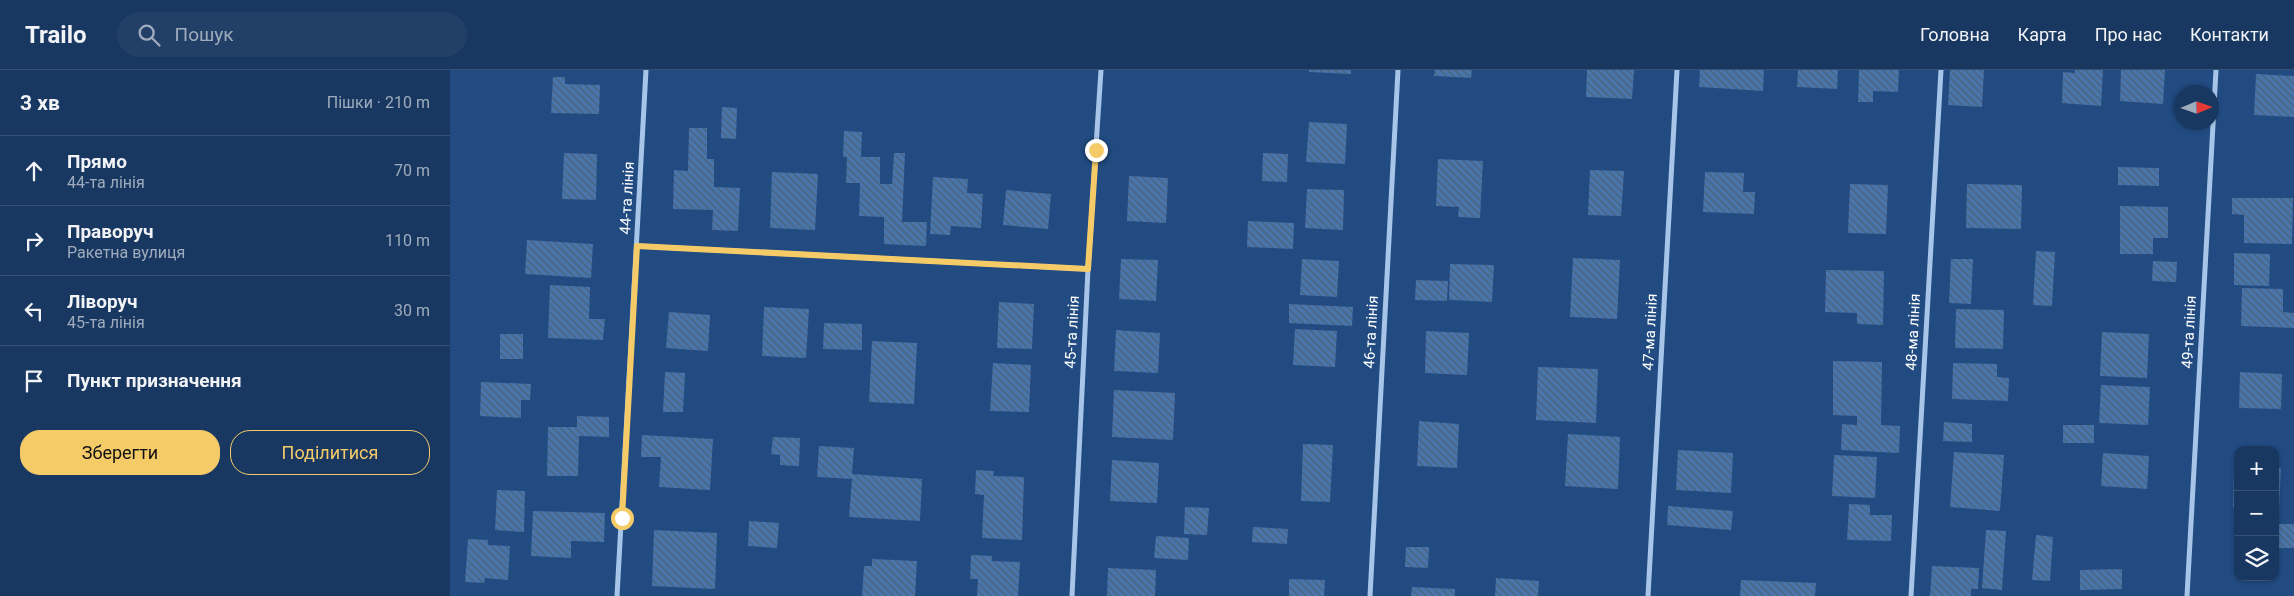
<!DOCTYPE html>
<html lang="uk">
<meta charset="utf-8">
<style>
:root{--surface:#193861;--page:#223f67;--text:#f1f3f6;--muted:#9facbd;--line:#375276;--accent:#f5cb68}
body{margin:0;font-family:Roboto,sans-serif;background:var(--page);color:var(--text)}
.controls{position:absolute;right:15px;bottom:15px;display:grid;overflow:hidden;border-radius:10px;box-shadow:0 1px 4px #0004}
.controls button{width:45px;height:45px;display:grid;place-items:center;padding:0;border:0;border-bottom:1px solid var(--line);background:var(--surface);color:var(--text);font:25px sans-serif}
.compass{position:absolute;left:1724px;top:15px;width:45px;height:45px;border-radius:50%;background:var(--surface);box-shadow:0 1px 4px #0004;rotate:88deg}
.stop{position:absolute;width:15px;height:15px;margin:-11px;border:4px solid #f5cb68;border-radius:50%;background:#fff}
.stop.end{background:#f5cb68;border-color:#fff;box-shadow:0 1px 5px #0008}
.list{margin:0;padding:0;list-style:none}
h2{display:flex;justify-content:space-between;align-items:center;height:65px;margin:0;padding:0 20px;font-size:21px}
h2 small{font-size:16px;font-weight:400;color:var(--muted)}
.list li{display:grid;grid-template-columns:32px 1fr auto;gap:15px;align-items:center;box-sizing:border-box;height:70px;padding:0 20px;border-top:1px solid var(--line)}
.list b{display:block;font-size:19px;white-space:nowrap}
.list p{margin:0;font-size:16px;white-space:nowrap;color:var(--muted)}
.list em{font-size:16px;font-style:normal;color:var(--muted)}
.actions{display:flex;gap:10px;padding:15px 20px}
.actions a{flex:1;padding:11px 0;border:1px solid var(--accent);border-radius:20px;text-align:center;font-size:18px;color:var(--accent)}
.actions .main{background:var(--accent);color:#111}
.icon{flex:none;width:28px;height:28px;fill:none;stroke:currentColor;stroke-width:2;stroke-linecap:round;stroke-linejoin:round}
.map{position:relative;flex:none;width:1844px;height:526px;overflow:hidden}
header{display:flex;align-items:center;gap:30px;box-sizing:border-box;height:70px;padding:0 25px;background:var(--surface);border-bottom:1px solid var(--line)}
header strong{font-size:24px}
nav{display:flex;gap:28px;margin-inline-start:auto;font-size:18px}
.search{width:350px;height:45px;background:var(--page);display:flex;align-items:center;gap:12px;box-sizing:border-box;padding:0 18px;border-radius:28px;color:var(--muted);font-size:19px}
main{display:flex}
aside{flex:1;background:var(--surface)}
.map>svg:first-child{display:block}
</style>
<header>
<strong>Trailo</strong>
<div class="search"><svg class="icon" aria-label="search" viewBox="0 0 24 24"><circle cx="10" cy="10" r="6"/><path d="M15 15l6 6"/></svg>Пошук</div>
<nav><a>Головна</a><a>Карта</a><a>Про нас</a><a>Контакти</a></nav>
</header>
<main>
<aside>
<h2>3 хв<small>Пішки · 210 m</small></h2>
<ul class="list">
<li><svg class="icon" aria-label="ahead" viewBox="0 0 24 24"><path d="M12 20V5M6 11l6-6 6 6"/></svg><div><b>Прямо</b><p>44-та лінія</p></div><em>70 m</em></li>
<li><svg class="icon" aria-label="right" viewBox="0 0 24 24"><path d="M7 20v-9h11M14 6l5 5-5 5"/></svg><div><b>Праворуч</b><p>Ракетна вулиця</p></div><em>110 m</em></li>
<li><svg class="icon" aria-label="left" viewBox="0 0 24 24"><path d="M17 20v-9H6M10 6l-5 5 5 5"/></svg><div><b>Ліворуч</b><p>45-та лінія</p></div><em>30 m</em></li>
<li><svg class="icon" aria-label="arrive" viewBox="0 0 24 24"><path d="M6 21V4h12l-3 4 3 4H6"/></svg><div><b>Пункт призначення</b></div></li>
</ul>
<div class="actions"><a class="main">Зберегти</a><a>Поділитися</a></div>
</aside>
<div class="map">
<svg width="1844" height="526" viewBox="0 0 1844 526">
<defs>
<pattern id="building-back-hatch" width="6" height="6" patternUnits="userSpaceOnUse" patternTransform="scale(1.25)"><rect width="6" height="6" fill="#4975aa"/><path d="M-1 5l2 2M0 0l6 6M5-1l2 2" fill="none" stroke="#4a607b"/></pattern>
</defs>
<rect width="100%" height="100%" fill="#214b81"/>
<!-- building -->
<g fill="url(#building-back-hatch)">
<path d="M859,0H901V4L859,2Z"/>
<path d="M985,0H1022L1021,8L984,6Z"/>
<path d="M1137,0H1184L1182,29L1136,27Z"/>
<path d="M1250,0H1314L1313,21L1249,17Z"/>
<path d="M1348,0H1388L1387,19L1347,17Z"/>
<path d="M1409,0H1449L1448,22L1423,21V32H1408Z"/>
<path d="M1500,0H1534L1532,37L1498,35Z"/>
<path d="M1625,0H1653L1651,36L1612,33L1613,2L1625,3Z"/>
<path d="M1671,0H1715L1713,34L1670,31Z"/>
<path d="M1806,4L1844,6V47L1804,45Z"/>
<path d="M103,7H115V14L150,15L149,44L101,43Z"/>
<path d="M272,37L287,38L286,69L271,68Z"/>
<path d="M859,52L897,54L895,94L856,92Z"/>
<path d="M239,58H257V89H264V117L290,118L288,161L262,160L263,140L223,139L224,100L238,101Z"/>
<path d="M394,61L412,62L411,87H430V114H442L444,83H455L452,152H477L476,176L434,174V147L409,146L410,113H396L397,87H393Z"/>
<path d="M114,83L147,84L146,130L112,129Z"/>
<path d="M813,83L838,84L837,112L812,111Z"/>
<path d="M988,89L1033,91L1030,148L1008,147L1009,137L986,136Z"/>
<path d="M1668,97L1709,98V116L1668,115Z"/>
<path d="M1140,100L1174,101L1171,146L1138,145Z"/>
<path d="M322,102L368,104L365,160L320,158Z"/>
<path d="M1255,102L1294,103L1293,122H1305L1304,144L1253,142Z"/>
<path d="M679,106L718,108L716,153L677,151Z"/>
<path d="M483,107L518,109L517,123L533,124L531,158L501,156L500,165L480,164Z"/>
<path d="M1400,114L1438,115L1436,164L1398,163Z"/>
<path d="M1517,114L1572,115L1571,159L1516,158Z"/>
<path d="M857,119L894,120L893,160L855,158Z"/>
<path d="M556,120L601,124L598,159L553,155Z"/>
<path d="M1782,128H1843L1842,174L1794,173V145L1782,144Z"/>
<path d="M1670,136L1718,137V168H1703V184H1670Z"/>
<path d="M798,151L844,153L843,179L797,177Z"/>
<path d="M77,170L143,174L141,208L75,204Z"/>
<path d="M1586,181L1605,182L1602,236L1583,235Z"/>
<path d="M1784,183L1820,184L1819,216L1784,215Z"/>
<path d="M1123,188L1170,190L1167,249L1120,247Z"/>
<path d="M671,189L708,190L706,231L669,229Z"/>
<path d="M852,189L889,191L887,227L850,225Z"/>
<path d="M1501,189H1523L1521,234L1499,233Z"/>
<path d="M1703,191L1727,192L1726,212L1702,211Z"/>
<path d="M1000,194L1044,195L1042,232L999,230Z"/>
<path d="M1376,200L1434,201L1433,255L1407,254V243L1375,242Z"/>
<path d="M966,210L998,211L997,231L965,230Z"/>
<path d="M100,215L140,217L139,249H155L153,270L98,268Z"/>
<path d="M1792,218L1833,219V242L1844,243V258L1791,256Z"/>
<path d="M549,232L584,234L582,279L547,278Z"/>
<path d="M839,234L903,237L902,256L839,253Z"/>
<path d="M314,237L359,239L356,288L312,286Z"/>
<path d="M1506,239L1554,240L1553,279L1505,278Z"/>
<path d="M219,242L260,245L258,281L216,278Z"/>
<path d="M374,253L412,254V280L373,279Z"/>
<path d="M845,259L887,261L885,297L843,295Z"/>
<path d="M666,260L710,263L708,303L664,301Z"/>
<path d="M976,261L1019,263L1017,305L975,303Z"/>
<path d="M1652,262L1699,264L1697,308L1650,306Z"/>
<rect x="50" y="264" width="23" height="25"/>
<path d="M422,271L467,273L464,334L419,332Z"/>
<path d="M1383,291L1432,292L1431,355L1450,356L1449,383L1391,380L1392,354L1407,355V346L1383,345Z"/>
<path d="M543,293L581,295L579,342L540,341Z"/>
<path d="M1503,293L1547,294V307L1559,308L1558,331L1502,329Z"/>
<path d="M1088,297L1148,299L1146,353L1086,350Z"/>
<path d="M215,302L235,303L233,342H213Z"/>
<path d="M1790,302L1832,304L1831,339L1789,338Z"/>
<path d="M31,312L81,314L80,330H71V348L30,346Z"/>
<path d="M1651,315L1700,317L1698,355L1649,353Z"/>
<path d="M664,320L725,323L723,370L662,367Z"/>
<path d="M127,346L159,347V367L129,366L128,406H97L98,357H127Z"/>
<path d="M969,351L1009,354L1007,398L967,396Z"/>
<path d="M1494,352L1522,354V372L1493,371Z"/>
<rect x="1613" y="355" width="31" height="18"/>
<path d="M1118,364L1170,367L1168,419L1115,416Z"/>
<path d="M192,365L263,369L260,420L209,417L211,387H191Z"/>
<path d="M323,367L350,368L349,396L330,395V385L321,384Z"/>
<path d="M853,374L883,375L880,432L851,431Z"/>
<path d="M369,376L404,378L402,404L472,409L470,451L399,447L402,409L367,407Z"/>
<path d="M1228,380L1283,383L1281,423L1226,420Z"/>
<path d="M1504,382L1554,385L1550,441L1500,437Z"/>
<path d="M1653,383L1699,386L1697,419L1651,416Z"/>
<path d="M1384,385L1427,387L1425,428L1382,426Z"/>
<path d="M662,390L709,393L707,433L660,431Z"/>
<path d="M1784,397H1788V437H1783Z"/>
<path d="M1825,398H1831L1829,439L1825,438Z"/>
<path d="M526,400L544,401L543,406L574,407L572,470L532,468L534,425L525,424Z"/>
<path d="M47,420L75,421L74,462L45,460Z"/>
<path d="M1399,434L1420,435V445H1442L1441,471L1397,470Z"/>
<path d="M1218,436L1283,441L1281,460L1217,455Z"/>
<path d="M735,437L759,438L757,465L734,464Z"/>
<path d="M83,441L155,443L154,472L121,471V488L81,486Z"/>
<path d="M299,451L329,453L327,478L298,476Z"/>
<rect x="1826" y="454" width="18" height="24"/>
<path d="M803,457L838,459L837,474L802,472Z"/>
<path d="M204,460L267,463L265,519L202,516Z"/>
<path d="M1536,460L1556,461L1552,520L1532,518Z"/>
<path d="M1586,465L1603,467L1600,511L1582,510Z"/>
<path d="M706,466L739,468L738,490L704,488Z"/>
<path d="M18,469L38,470V475L60,476L58,510L35,508L34,513L15,512Z"/>
<path d="M956,477H979L978,498L955,497Z"/>
<path d="M521,485L542,486V491L570,492L568,526H527L528,509H520Z"/>
<path d="M422,489L467,491L465,526H412L414,496H422Z"/>
<path d="M1482,496L1529,498L1528,519H1521V526H1480Z"/>
<path d="M658,498L706,500L705,526H657Z"/>
<path d="M1672,499V519L1630,520V500Z"/>
<path d="M1046,508L1089,511L1088,526H1045Z"/>
<path d="M839,509L875,510L874,526H839Z"/>
<path d="M1291,510L1366,513L1365,526H1290Z"/>
<path d="M962,517L1005,519V526H961Z"/>
</g>
<g fill="none" stroke-linecap="round" stroke-linejoin="round">
<!-- street -->
<g stroke="#a7c5e8" stroke-width="5">
<path d="M187,176L638,199"/>
<path d="M167,526L196,0"/>
<path d="M622,526L638,199L651,0"/>
<path d="M920,526L948,0"/>
<path d="M1198,526L1227,0"/>
<path d="M1461,526L1491,0"/>
<path d="M1737,526L1766,0"/>
</g>
</g>
<g fill="none" stroke-linecap="round" stroke-linejoin="round">
<!-- route -->
<path stroke="#f5cb68" stroke-width="6" d="M172,448L187,176L638,199L646,80"/>
</g>
<g text-anchor="middle" dominant-baseline="central" stroke-width="4" stroke-linejoin="round" paint-order="stroke">
<!-- street labels -->
<g font-size="15" fill="#fff" stroke="#214b81">
<text transform="translate(177 128) rotate(-87)">44-та лінія</text>
<text transform="translate(622 262) rotate(-87)">45-та лінія</text>
<text transform="translate(921 262) rotate(-87)">46-та лінія</text>
<text transform="translate(1200 262) rotate(-87)">47-ма лінія</text>
<text transform="translate(1463 262) rotate(-87)">48-ма лінія</text>
<text transform="translate(1739 262) rotate(-87)">49-та лінія</text>
</g>
</g>
</svg>
<div class="controls">
<button>+</button>
<button>−</button>
<button><svg class="icon" aria-label="layers" viewBox="0 0 24 24"><path d="M12 4l9 5-9 5-9-5zM3 14l9 5 9-5"/></svg></button>
</div>
<svg class="compass" viewBox="-18 -18 36 36"><path d="M0-13l5 13h-10z" fill="#e53935"/><path d="M0 13l5-13h-10z" fill="#9facbd"/></svg>
<div class="stop" style="left:172px;top:448px"></div>
<div class="stop end" style="left:646px;top:80px"></div>
</div>
</main>
